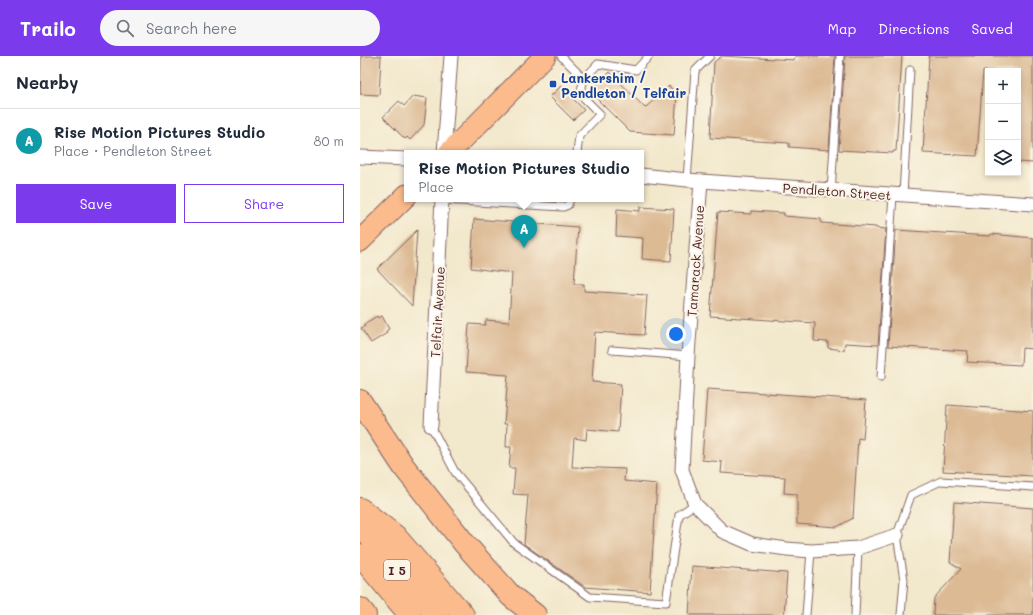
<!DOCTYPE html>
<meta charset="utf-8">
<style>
:root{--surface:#fff;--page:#f6f6f7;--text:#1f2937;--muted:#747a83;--line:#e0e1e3;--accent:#7c3aed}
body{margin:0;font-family:Mali,sans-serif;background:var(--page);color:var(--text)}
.controls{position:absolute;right:12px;top:12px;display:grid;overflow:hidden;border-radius:0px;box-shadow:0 2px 6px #0003}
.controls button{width:36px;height:36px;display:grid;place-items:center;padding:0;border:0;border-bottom:1px solid var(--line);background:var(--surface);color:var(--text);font:20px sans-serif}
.you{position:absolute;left:316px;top:278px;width:14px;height:14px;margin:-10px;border:3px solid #fff;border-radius:50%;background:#1a73e8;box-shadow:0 0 0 6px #1a73e833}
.badge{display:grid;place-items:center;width:26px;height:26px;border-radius:50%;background:var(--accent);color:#fff;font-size:13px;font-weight:700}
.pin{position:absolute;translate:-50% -33px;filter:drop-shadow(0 1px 2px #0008)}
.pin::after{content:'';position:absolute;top:21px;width:14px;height:12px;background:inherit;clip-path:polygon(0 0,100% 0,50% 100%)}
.popup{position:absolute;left:44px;top:94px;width:240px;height:52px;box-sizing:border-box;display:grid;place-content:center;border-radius:0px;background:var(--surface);filter:drop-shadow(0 1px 3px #0005);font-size:13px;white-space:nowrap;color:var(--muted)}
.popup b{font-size:15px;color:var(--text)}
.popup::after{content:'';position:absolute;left:50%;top:100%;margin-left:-8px;border:8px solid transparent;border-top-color:var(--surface)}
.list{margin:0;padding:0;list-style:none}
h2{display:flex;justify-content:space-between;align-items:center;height:52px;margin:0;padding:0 16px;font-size:17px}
h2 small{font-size:13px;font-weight:400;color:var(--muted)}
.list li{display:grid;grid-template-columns:26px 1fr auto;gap:12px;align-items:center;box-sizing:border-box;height:64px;padding:0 16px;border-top:1px solid var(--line)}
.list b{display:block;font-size:15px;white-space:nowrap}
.list p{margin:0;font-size:13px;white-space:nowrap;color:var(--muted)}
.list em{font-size:13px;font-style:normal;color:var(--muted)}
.actions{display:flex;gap:8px;padding:12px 16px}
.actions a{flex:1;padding:9px 0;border:1px solid var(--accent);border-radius:0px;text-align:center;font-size:14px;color:var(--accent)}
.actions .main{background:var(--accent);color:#fff}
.icon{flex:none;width:22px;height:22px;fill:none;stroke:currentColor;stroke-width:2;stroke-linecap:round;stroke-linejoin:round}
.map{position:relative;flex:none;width:673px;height:559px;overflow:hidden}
header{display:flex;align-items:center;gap:24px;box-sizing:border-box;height:56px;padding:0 20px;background:var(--accent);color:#fff}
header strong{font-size:19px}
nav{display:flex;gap:22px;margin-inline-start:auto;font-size:14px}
.search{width:280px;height:36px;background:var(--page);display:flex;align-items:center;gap:10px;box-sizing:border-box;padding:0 14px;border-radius:22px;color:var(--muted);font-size:15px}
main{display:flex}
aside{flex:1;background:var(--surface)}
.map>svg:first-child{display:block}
</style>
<header>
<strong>Trailo</strong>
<div class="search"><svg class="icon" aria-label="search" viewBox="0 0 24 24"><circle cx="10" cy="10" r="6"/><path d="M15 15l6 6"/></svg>Search here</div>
<nav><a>Map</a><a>Directions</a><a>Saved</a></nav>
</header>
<main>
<aside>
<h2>Nearby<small></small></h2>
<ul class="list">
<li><span class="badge" style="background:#0f9aa8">A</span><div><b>Rise Motion Pictures Studio</b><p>Place · Pendleton Street</p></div><em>80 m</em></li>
</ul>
<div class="actions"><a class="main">Save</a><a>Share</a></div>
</aside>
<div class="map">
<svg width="673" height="559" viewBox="0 0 673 559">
<rect width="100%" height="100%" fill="#fcf5e5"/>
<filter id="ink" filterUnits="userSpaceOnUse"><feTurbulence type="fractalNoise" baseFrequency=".025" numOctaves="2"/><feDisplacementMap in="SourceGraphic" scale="8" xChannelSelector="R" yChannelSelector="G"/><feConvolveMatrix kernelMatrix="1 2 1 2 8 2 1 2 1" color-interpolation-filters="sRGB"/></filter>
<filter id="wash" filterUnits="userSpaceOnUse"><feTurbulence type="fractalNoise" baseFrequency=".012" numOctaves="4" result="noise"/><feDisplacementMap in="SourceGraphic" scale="16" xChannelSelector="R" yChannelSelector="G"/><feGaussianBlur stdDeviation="0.9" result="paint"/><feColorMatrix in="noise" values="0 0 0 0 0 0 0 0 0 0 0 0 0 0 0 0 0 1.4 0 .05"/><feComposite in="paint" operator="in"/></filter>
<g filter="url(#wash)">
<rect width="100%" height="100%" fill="#f2e8cc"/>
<g id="blocks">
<!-- building -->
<g fill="#dcba94">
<path d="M1,0H21L19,39L0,38Z"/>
<path d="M362,0L434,4L435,0H475L469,94L429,91V87L350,82L354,6Z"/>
<path d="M485,0H542L536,95H533V97L479,94Z"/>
<path d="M569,0H673V107L658,106V15H623L617,100L563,97Z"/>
<path d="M250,16L285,52L309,30L317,38L314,79L270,76L230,36Z"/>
<path d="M201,30L224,54L213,64L190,41Z"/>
<path d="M53,40L67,42L64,69L50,84L47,81L45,83L23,61L39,45L44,50Z"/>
<path d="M280,151L314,153L311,205L282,203L283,182L256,180L257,153L280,155Z"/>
<path d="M391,155L424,157V160L461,163V167L516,171V172L526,173L518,289L485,287L484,294L468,292V286L454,285L455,267L350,260L358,156L391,158Z"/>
<path d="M114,163L218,171L214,228H224V235L287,239L284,279L235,276L232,326L261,328L258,376L227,373L226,384L214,382L212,411L265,413L264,425L297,428L290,536L225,531L164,488L168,439L153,438L155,412H149L151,391H146L147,368H144L148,319L106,316L109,268L125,269L126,264L149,266L152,217L111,212Z"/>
<path d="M57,174L52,250L17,213Z"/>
<path d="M536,174L630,180L631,178L673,182V293L662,292L661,309L607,306L608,295L528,290Z"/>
<path d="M17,260L18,262L22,260L29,273L26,275L27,277L11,287L1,272L5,270L4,268Z"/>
<path d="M347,333L506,344L503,383L498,382L493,462L477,471L437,468V438L424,437L425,421L361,417L362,406L342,404Z"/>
<path d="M587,349L673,355V420L583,415Z"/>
<path d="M594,446L673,452V559H573L574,542L601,513L590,506Z"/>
<path d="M332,510L427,517L424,559H329Z"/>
</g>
</g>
</g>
<g filter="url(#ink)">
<use href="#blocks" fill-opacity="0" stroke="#856563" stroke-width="1"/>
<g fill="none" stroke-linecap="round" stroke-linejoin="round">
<!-- service casing -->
<g stroke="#856563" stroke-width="9">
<g id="service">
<path d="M201,0L224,23L220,38L240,58L219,80L217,97"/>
<path d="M224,23L238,8L276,14L289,0"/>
<path d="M327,124L335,15L350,0"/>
<path d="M471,135L480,0"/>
<path d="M543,139L550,14"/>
<path d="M82,144L203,151L208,149L210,143"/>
<path d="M252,294L328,300"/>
<path d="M521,321L533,139"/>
<path d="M71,370L95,416L154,487L230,541L306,546L319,459L335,448"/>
<path d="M446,559L451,495"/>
<path d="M495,559L498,492"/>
<path d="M541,559L544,524L537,479L551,439L581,425L673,431"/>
</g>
</g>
<!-- minor casing -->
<g stroke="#856563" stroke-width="15">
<g id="minor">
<path d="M84,97L91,0"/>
<path d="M0,101L47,103"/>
<path d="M281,119L327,124L673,148"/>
<path d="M341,125L328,300L322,414L335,448L362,475L392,488L427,493L451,495L498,492L537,479"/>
<path d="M71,370L82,143"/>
</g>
</g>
<!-- primary casing -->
<g stroke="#856563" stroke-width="23">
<g id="primary">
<path d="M89,97L185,0"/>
<path d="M0,185L47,139"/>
</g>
</g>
<!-- motorway casing -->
<g stroke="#856563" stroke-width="24">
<g id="motorway">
<path d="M0,345L44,411L104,487L151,540L175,559"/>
<path d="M0,453L35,480L103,559"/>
<path d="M0,467L38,516L77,559"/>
<path d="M0,499L50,559"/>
<path d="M0,553L5,559"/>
</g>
</g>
<!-- service -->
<use href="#service" stroke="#fff" stroke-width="7"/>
<!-- minor -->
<use href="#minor" stroke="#fff" stroke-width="13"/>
<!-- primary -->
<use href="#primary" stroke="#fbbb8c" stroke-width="21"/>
<!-- motorway -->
<use href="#motorway" stroke="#fbbb8c" stroke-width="22"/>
</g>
</g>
<!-- markers -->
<rect fill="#1a4fb4" stroke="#fcf5e5" stroke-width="1.5" x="189" y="24" width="8" height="8" rx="2"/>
<g text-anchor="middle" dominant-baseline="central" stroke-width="4" stroke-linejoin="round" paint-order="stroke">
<!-- shield labels -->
<rect fill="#fcf5e5" stroke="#7f5f63" stroke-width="1" x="24" y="504" width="26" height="20" rx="3"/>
<g font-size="12" font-weight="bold" fill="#4a1f2b">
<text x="37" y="514">I 5</text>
</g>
<!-- transit labels -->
<g font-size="13" font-weight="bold" fill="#164399" stroke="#fcf5e5" text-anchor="start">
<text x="201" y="21">Lankershim /<tspan x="201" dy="15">Pendleton / Telfair</tspan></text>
</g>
<!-- street labels -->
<g font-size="13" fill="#4a1f2b" stroke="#fcf5e5">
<text transform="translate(477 135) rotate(4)">Pendleton Street</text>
<text transform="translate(335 205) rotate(-86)">Tamarack Avenue</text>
<text transform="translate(77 256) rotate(-87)">Telfair Avenue</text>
</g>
</g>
</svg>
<div class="controls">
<button>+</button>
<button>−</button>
<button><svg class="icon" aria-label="layers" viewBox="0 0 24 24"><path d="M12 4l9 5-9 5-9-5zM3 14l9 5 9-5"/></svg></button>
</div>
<div class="you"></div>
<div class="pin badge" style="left:164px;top:192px;background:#0f9aa8">A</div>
<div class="popup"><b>Rise Motion Pictures Studio</b>Place</div>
</div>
</main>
